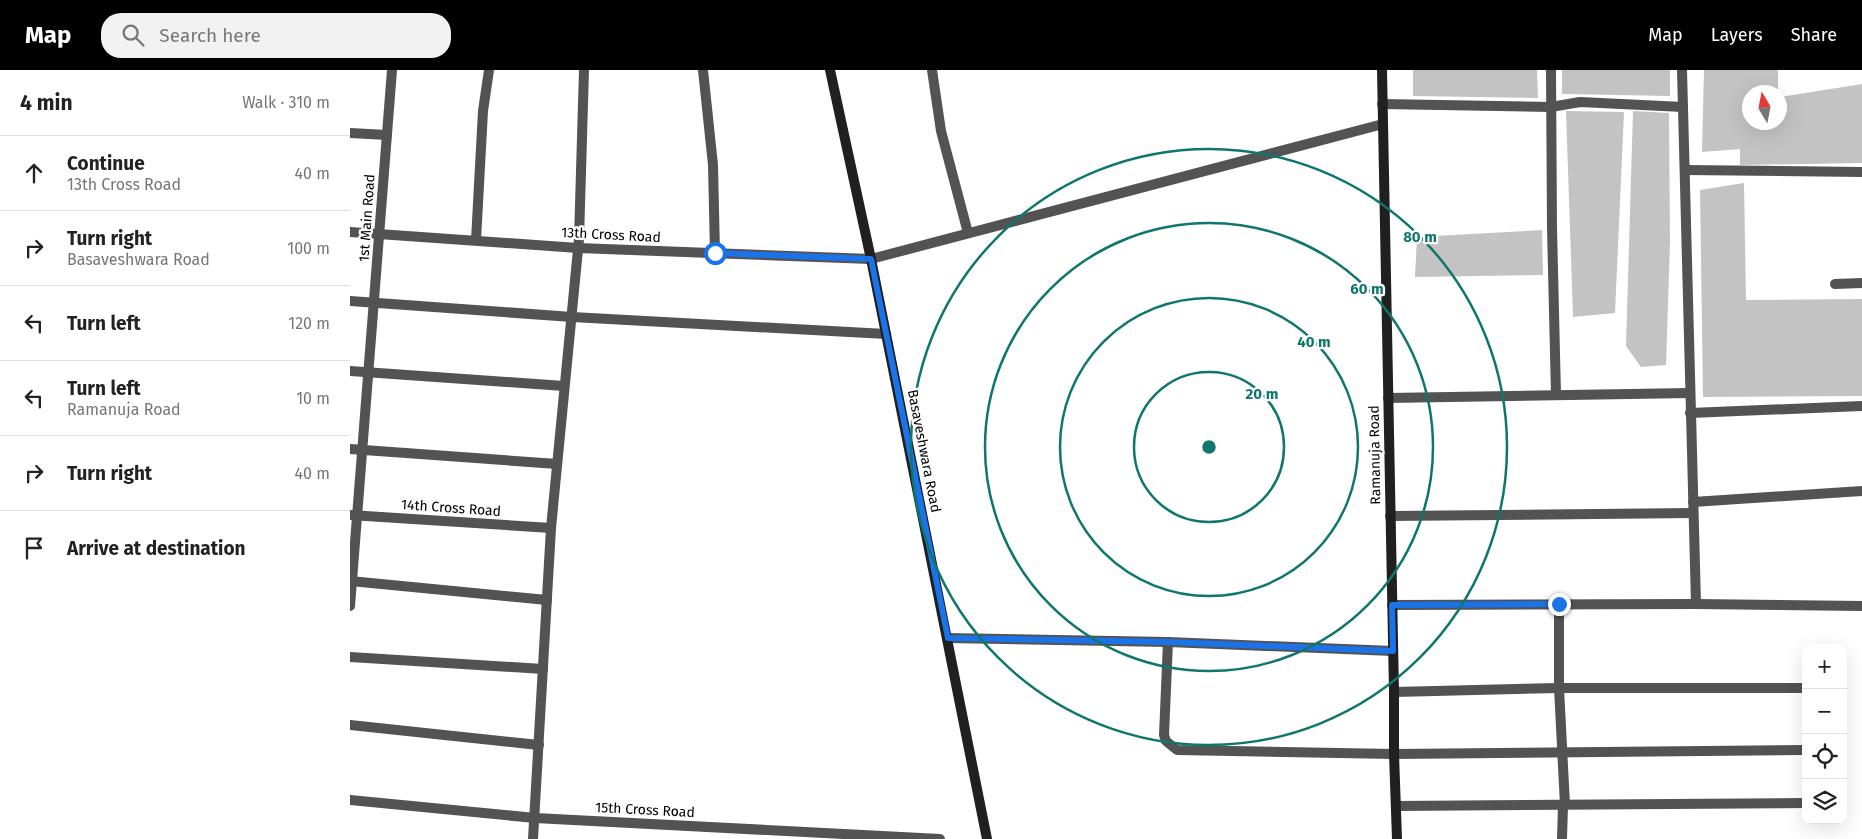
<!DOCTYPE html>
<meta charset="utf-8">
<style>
:root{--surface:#fff;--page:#f2f2f2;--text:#222;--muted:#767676;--line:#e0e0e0;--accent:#000}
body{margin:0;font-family:"Fira Sans",sans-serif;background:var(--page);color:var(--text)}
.controls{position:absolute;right:15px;bottom:15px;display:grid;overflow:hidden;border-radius:10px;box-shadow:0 5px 20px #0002}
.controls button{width:45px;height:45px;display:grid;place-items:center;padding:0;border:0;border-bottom:1px solid var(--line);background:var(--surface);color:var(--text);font:25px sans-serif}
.compass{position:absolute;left:1392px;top:15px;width:45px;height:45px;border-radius:50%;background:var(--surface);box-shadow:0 5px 20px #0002;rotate:350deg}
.stop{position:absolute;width:15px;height:15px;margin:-11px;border:4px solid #1a73e8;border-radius:50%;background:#fff}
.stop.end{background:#1a73e8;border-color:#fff;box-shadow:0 1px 5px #0008}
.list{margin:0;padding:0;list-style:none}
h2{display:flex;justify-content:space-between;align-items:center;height:65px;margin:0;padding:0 20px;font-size:21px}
h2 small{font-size:16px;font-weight:400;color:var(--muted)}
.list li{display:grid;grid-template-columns:32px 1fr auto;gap:15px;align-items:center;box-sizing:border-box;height:75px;padding:0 20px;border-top:1px solid var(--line)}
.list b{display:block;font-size:19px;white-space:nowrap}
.list p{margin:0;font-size:16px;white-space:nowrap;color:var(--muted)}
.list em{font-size:16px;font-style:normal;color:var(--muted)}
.icon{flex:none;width:28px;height:28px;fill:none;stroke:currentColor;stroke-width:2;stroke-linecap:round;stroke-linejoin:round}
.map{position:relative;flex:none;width:1512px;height:769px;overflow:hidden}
header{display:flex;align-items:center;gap:30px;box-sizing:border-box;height:70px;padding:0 25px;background:var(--accent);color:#fff}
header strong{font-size:24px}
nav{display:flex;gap:28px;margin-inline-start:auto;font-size:18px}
.search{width:350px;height:45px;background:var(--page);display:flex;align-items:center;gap:12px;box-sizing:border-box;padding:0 18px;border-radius:20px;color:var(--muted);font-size:19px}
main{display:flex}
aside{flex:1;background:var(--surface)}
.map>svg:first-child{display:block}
</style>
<header>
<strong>Map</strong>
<div class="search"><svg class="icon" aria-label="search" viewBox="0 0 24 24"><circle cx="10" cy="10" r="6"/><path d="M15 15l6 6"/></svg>Search here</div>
<nav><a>Map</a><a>Layers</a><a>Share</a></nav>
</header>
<main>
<aside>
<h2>4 min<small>Walk · 310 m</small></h2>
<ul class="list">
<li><svg class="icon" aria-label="ahead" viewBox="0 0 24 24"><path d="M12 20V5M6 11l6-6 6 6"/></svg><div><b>Continue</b><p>13th Cross Road</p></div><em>40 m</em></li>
<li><svg class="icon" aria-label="right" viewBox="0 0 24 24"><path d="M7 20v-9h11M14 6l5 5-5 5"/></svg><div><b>Turn right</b><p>Basaveshwara Road</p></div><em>100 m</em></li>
<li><svg class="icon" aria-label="left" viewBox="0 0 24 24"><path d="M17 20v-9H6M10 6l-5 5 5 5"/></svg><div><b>Turn left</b></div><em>120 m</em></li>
<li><svg class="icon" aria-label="left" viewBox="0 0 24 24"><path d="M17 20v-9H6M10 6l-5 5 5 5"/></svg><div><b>Turn left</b><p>Ramanuja Road</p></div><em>10 m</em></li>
<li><svg class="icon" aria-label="right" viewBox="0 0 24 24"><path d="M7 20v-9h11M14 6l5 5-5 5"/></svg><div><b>Turn right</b></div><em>40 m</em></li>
<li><svg class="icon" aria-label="arrive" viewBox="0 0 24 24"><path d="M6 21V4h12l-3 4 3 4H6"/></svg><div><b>Arrive at destination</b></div></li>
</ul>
</aside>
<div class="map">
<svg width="1512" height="769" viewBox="0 0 1512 769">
<rect width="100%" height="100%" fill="#fff"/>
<!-- building -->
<g fill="#c3c3c3">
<path d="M1063,0H1187L1188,28L1063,26Z"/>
<path d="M1212,0H1320V26L1212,24Z"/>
<path d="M1354,0H1428V22H1400V52H1430V27L1512,14V93L1390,95V79L1352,82Z"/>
<path d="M1216,41L1274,42L1265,243L1223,247Z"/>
<path d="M1283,41L1319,43L1320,173L1316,295L1291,297L1276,276Z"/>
<path d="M1394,113L1396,230L1512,229V326L1353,327L1350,120Z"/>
<path d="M1192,160L1193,205L1065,207L1067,167Z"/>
</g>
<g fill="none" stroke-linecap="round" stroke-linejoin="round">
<!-- street -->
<g stroke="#535353" stroke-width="10">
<path d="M353,0L363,95L365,183"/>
<path d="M582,0L591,61L618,163"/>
<path d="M1201,0L1202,158L1206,325"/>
<path d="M1332,0L1346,534"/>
<path d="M1032,34L1201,37L1230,32L1333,37"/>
<path d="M0,63L37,65"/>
<path d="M1335,100L1512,102"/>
<path d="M0,162L228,178L521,189L1033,54"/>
<path d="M126,170L133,41L139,0"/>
<path d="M1485,214L1512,213"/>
<path d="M0,231L222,247L536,264"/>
<path d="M0,301L214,316"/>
<path d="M1038,328L1340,323"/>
<path d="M1340,343L1512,336"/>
<path d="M0,379L207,394"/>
<path d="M1343,432L1512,421"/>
<path d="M0,445L201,458"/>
<path d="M1040,446L1343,443"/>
<path d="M0,511L197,530"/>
<path d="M1042,535L1346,534L1512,536"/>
<path d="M1209,535V618L1215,735H1213L1212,769"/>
<path d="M0,536L42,0"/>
<path d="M597,568L818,572L1043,581"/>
<path d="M818,572L814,665L816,671L827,680L1044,684L1453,680"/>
<path d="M0,587L193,599"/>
<path d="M1044,622L1209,618H1452"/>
<path d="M0,655L189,675"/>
<path d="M0,730L185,748L590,769"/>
<path d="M1046,736L1456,733"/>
<path d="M183,769L201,458L229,169L234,0"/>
</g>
<!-- secondary -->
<g stroke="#202020" stroke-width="10">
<path d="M480,0L521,189L637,769"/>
<path d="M1032,0L1044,622V684L1047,769"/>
</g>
</g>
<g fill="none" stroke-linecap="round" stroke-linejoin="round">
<!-- route -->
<path stroke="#1a73e8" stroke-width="6" d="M365,183L521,189L598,568L818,572L1043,581L1042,535L1209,534"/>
</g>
<!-- distance rings -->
<g fill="none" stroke="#0f766e" stroke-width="2.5">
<circle cx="859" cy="377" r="75"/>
<circle cx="859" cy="377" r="149"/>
<circle cx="859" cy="377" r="224"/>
<circle cx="859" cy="377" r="298"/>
</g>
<g text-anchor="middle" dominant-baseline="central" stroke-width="4.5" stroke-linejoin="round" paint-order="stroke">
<!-- street labels -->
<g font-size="14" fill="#000" stroke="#fff">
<text transform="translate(17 148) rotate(-86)">1st Main Road</text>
<text transform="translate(261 165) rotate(3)">13th Cross Road</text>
<text transform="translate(574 381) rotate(79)">Basaveshwara Road</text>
<text transform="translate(1025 385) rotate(-91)">Ramanuja Road</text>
<text transform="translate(101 438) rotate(4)">14th Cross Road</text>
<text transform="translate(295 740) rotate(3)">15th Cross Road</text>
</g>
</g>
<circle cx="859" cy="377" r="8" fill="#0f766e" stroke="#fff" stroke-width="2.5"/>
<g font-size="15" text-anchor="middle" font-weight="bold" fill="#0f766e" stroke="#fff" stroke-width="4.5" stroke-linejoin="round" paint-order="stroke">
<text x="1070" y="172">80 m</text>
<text x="1017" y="224">60 m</text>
<text x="964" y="277">40 m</text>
<text x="912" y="329">20 m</text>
</g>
</svg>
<div class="controls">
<button>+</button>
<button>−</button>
<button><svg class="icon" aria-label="locate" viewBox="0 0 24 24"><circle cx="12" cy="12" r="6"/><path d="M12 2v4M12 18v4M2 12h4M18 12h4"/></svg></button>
<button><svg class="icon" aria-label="layers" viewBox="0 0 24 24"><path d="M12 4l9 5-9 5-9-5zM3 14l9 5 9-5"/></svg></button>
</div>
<svg class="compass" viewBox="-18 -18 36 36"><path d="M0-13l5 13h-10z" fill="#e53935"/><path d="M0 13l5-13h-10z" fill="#767676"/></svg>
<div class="stop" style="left:365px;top:183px"></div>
<div class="stop end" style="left:1209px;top:534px"></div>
</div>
</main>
